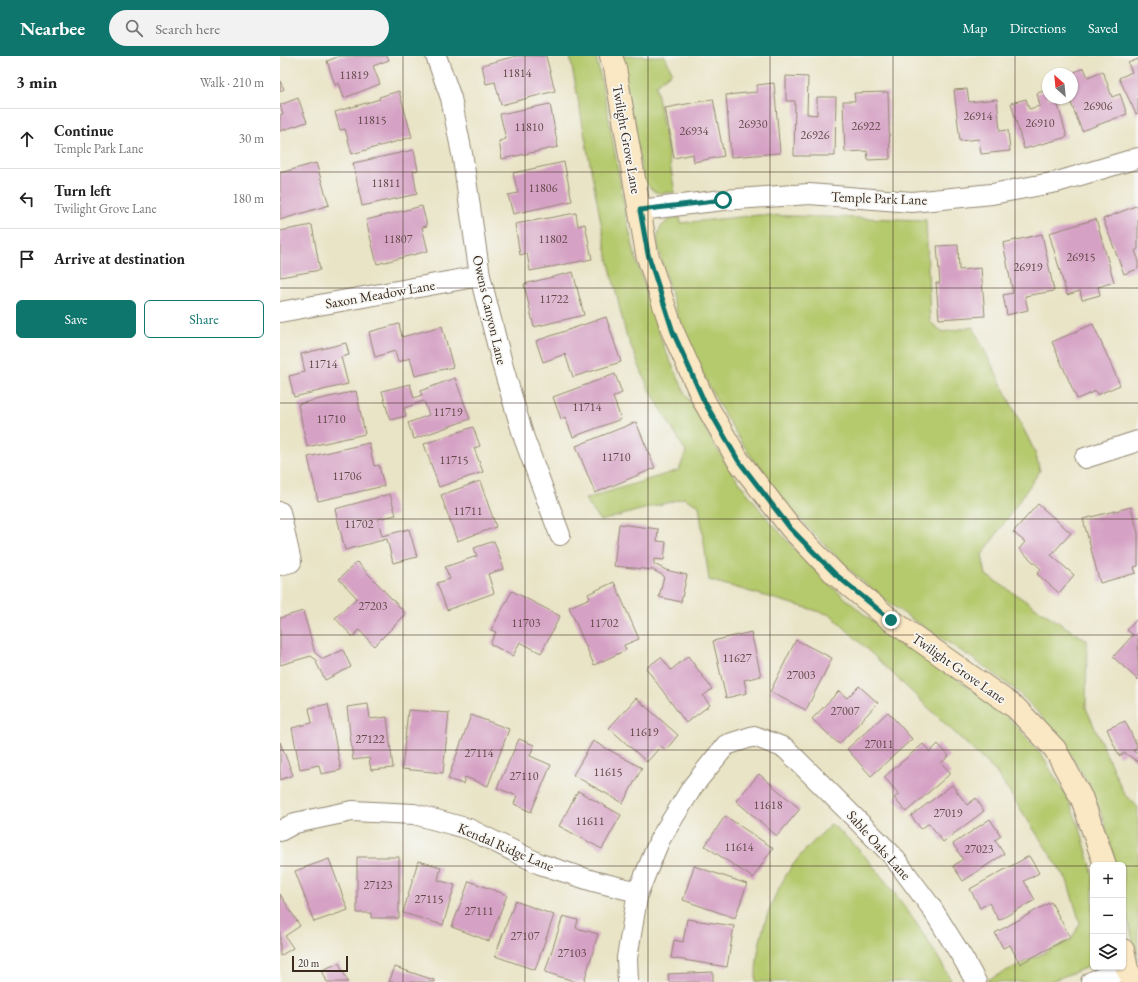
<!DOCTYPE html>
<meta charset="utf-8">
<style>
:root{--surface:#fff;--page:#f2f2f2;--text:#222;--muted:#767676;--line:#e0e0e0;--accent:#0f766e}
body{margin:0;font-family:"EB Garamond",serif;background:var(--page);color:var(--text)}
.controls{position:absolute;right:12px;bottom:12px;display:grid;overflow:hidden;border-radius:6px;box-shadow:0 1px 3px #0004}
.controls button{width:36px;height:36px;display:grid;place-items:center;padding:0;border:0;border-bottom:1px solid var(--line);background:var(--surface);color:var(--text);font:20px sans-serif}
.compass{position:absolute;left:762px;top:12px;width:36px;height:36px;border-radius:50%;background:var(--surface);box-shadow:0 1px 3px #0004;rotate:333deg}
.scale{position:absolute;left:12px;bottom:10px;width:56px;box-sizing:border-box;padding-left:4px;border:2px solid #3b2a1e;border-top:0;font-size:11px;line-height:14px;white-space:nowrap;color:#3b2a1e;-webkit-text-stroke:3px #f6f6f2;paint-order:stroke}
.stop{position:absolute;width:12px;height:12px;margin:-9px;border:3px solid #0f766e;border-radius:50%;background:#fff}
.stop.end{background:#0f766e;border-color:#fff;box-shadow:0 1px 4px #0008}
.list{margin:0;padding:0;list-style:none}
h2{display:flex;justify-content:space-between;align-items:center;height:52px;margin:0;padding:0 16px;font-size:17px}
h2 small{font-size:13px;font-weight:400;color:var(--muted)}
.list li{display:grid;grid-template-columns:26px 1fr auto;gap:12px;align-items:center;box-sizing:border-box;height:60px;padding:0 16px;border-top:1px solid var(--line)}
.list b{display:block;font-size:15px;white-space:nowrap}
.list p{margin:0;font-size:13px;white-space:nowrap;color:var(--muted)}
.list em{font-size:13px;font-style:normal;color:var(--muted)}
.actions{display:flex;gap:8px;padding:12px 16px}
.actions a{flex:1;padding:9px 0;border:1px solid var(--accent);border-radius:6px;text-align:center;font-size:14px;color:var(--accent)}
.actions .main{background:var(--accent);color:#fff}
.icon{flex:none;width:22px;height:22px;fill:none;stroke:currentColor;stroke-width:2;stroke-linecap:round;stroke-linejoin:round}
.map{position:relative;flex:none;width:858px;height:926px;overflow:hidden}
header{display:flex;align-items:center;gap:24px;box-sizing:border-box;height:56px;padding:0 20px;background:var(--accent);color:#fff}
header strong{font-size:19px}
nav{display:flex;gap:22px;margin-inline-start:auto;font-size:14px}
.search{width:280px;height:36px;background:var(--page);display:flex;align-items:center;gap:10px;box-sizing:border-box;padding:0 14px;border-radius:22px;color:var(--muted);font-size:15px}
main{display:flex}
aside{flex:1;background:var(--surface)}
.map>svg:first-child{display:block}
</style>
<header>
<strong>Nearbee</strong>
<div class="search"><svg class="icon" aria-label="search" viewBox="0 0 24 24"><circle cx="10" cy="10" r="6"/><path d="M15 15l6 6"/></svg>Search here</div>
<nav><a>Map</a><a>Directions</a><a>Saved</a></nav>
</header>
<main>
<aside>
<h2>3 min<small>Walk · 210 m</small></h2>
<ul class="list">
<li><svg class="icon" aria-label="ahead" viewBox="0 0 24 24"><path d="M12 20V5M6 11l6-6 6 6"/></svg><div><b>Continue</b><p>Temple Park Lane</p></div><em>30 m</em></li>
<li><svg class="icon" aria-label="left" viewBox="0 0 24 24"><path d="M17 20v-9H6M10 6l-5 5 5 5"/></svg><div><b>Turn left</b><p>Twilight Grove Lane</p></div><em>180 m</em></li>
<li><svg class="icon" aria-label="arrive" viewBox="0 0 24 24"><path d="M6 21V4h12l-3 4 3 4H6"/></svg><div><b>Arrive at destination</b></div></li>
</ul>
<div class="actions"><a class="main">Save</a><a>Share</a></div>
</aside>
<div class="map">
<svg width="858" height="926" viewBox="0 0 858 926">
<rect width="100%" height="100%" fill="#f6f6f2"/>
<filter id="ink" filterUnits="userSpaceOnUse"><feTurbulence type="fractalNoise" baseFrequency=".025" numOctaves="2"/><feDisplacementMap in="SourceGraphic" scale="8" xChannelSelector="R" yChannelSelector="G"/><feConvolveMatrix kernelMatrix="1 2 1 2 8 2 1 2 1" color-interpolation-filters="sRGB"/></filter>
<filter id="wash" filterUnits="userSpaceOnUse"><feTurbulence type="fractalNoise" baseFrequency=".012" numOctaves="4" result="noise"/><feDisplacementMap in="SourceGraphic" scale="16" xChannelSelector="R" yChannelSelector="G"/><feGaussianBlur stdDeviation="0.9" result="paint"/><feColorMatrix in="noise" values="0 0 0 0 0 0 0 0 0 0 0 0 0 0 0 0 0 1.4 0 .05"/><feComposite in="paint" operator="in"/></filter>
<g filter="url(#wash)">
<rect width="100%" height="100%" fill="#e9e4c6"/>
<!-- green -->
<g fill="#b5c96d" stroke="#787a46">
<path d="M290,0H316L327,52L346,160L356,203L383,289L404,335L429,380L453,418L481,455L512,490L548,527L587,561L715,649L738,672L762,700L786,739L800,772L811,811L813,821V907L803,913L769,926H708L707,924L791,884L800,867L787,824L716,716L551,559L429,524L419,450L404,442L320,465L305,443L399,414L406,396L368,331L346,278L327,199Z"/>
<path d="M340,0H385L392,16L376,29L395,136C376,138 374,139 363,122Z"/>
<path d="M479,159L646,164L650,266L663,276L693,271L755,396L760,415L702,499L706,519L807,585L806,652L844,738L858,751V904L843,845V809H835C831,793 828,776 822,760C806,717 777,675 744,642C738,636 731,631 725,626C686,595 643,573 604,543C584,528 566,510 548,492C487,432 442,364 408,286C397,261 390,235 383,210C377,187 370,167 400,161L401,167Z"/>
<path d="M551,768C562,777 573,787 582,797C617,837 647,880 672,926H476C475,884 492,834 519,801C529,789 541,779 551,768Z"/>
</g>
<g id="blocks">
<!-- building -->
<g fill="#d5a1c4">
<path d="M60,0H107L109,4L93,10L100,28L64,42L59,27L55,29L47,5Z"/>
<path d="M236,0H266L275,35L221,49L215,26L206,28L202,9Z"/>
<path d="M858,3V57L856,58L839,22L852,16L848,7Z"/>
<path d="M804,12L808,21L823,15L832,41L840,38L847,58L802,75L789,42H792V17Z"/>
<path d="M506,20L528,21L527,58L537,59V41H556L555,100H514L515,45H506Z"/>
<path d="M0,25L4,33L0,35Z"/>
<path d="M494,27L500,97L451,101L446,39L477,36V29Z"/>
<path d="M687,33L689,46L717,43L720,75L728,74L730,95L701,98L699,83L680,85L674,34Z"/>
<path d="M768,34V42H776L787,81L744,93L731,47L746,43L749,53L760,50L757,37Z"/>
<path d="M119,35L132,81L72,98L65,73L60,74L55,56L100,43L99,41Z"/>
<path d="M608,36L610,103L588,104L587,95L565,96L563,45H575L574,37Z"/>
<path d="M18,42L27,66L0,75V59L3,58L0,49Z"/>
<path d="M433,43L444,100L414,106L413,98L394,102L385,52Z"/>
<path d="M270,48L278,91L222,103L219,85L226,83L220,58Z"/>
<path d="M134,94L138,114L133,115L137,138L82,150L73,107Z"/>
<path d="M284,106L292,145L233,158L228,139L238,137L233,117Z"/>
<path d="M36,107L49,149L0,164V117Z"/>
<path d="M858,149V193L855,195L858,202V213L844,218L823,163Z"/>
<path d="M142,150L147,170L142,171L148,195L97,208L86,164Z"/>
<path d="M296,157L298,170L305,168L312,203L250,215L247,197L240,199L235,168Z"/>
<path d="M816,163L834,226L818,231L820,239L802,244L800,235L787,239L769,177Z"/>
<path d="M32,169L40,214L0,221V175Z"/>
<path d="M762,178L774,235L745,240L748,254L727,259L723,239L733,237L723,187Z"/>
<path d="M678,189L679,214L701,212L705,260L659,263L656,227H660L657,190Z"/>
<path d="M293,216L304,259L254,271L244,228Z"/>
<path d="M326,261L341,306L293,321L285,298L263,306L256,285Z"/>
<path d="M119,268L122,281L162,270L173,311L135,320L130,302L118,306L115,295L95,301L89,276Z"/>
<path d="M813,268L840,329L817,339L816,335L797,343L772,286Z"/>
<path d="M66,287L69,299L61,301L68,328L14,341L9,320L25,316L21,298Z"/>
<path d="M335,318L342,337L333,341L341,363L293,381L285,361L281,363L273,341Z"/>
<path d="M175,322L190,363L134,383L128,367L149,359L144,345L124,352L126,360L110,364L102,335L130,328L134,342L142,339L140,335Z"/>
<path d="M76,335L85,378L27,391L18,348Z"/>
<path d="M356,366L375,412L315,437L296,390Z"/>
<path d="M193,371L200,390L194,392L203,416L159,431L144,388Z"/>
<path d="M89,387L94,410L99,409L104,430L38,445L28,401Z"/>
<path d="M200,425L216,471L177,485L161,439Z"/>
<path d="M110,438L116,459L98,463L102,480L129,473L137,501L113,507L107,483L65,494L55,453Z"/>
<path d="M758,448L791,477L771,499L794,519L779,537L757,518L761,513L739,493L745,486L733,476Z"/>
<path d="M851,451L858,477V510L854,511L856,517L820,527L803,463Z"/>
<path d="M339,468L378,473L377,485L386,486L384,504L374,503V508L386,514L407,519L401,546L379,541L384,520L373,514L334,510Z"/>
<path d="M214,485L224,513L208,518L214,537L167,554L157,527L170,523L165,511L197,500L194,492Z"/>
<path d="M77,506L126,558L94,590L79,574L73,581L55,562L77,542L59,523Z"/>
<path d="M334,526L359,583L344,589L346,594L314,609L289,551L310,542L308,538Z"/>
<path d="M232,535L280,560L261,597L240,586L233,600L210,588L216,576L211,574Z"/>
<path d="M23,555L35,597L43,603L63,594L71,611L45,624L36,606L38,605L31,600L0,609V562Z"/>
<path d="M858,562V624L833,601L853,579L847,574Z"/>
<path d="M471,576L481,620L464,624L467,637L446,642L433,585Z"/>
<path d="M516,584L552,602L526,654L490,636Z"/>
<path d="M408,600L432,633L423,640L430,649L406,667L366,612L381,601L391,614Z"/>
<path d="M579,630L598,647L559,688L532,663L559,635L567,642Z"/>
<path d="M356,642L398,679L386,694L381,690L367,706L329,672Z"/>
<path d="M48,648L61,714L41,718L39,709L20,713L12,672L32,667L29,652Z"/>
<path d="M88,648L90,663L107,661L113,712L91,714L89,702L73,704L67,651Z"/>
<path d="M128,654L169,657L163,717L122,713Z"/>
<path d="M608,656L632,683L591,720L567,693Z"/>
<path d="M191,659L229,673L208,730L185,721L183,728L168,723Z"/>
<path d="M845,665L857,690L853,695L858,698V706L845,697L839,700L827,673Z"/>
<path d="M239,683L254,689L250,700L271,709L251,756L234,748L237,740L217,732Z"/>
<path d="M313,685L362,712L343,747L293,719Z"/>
<path d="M0,686L13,719L0,724Z"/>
<path d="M643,688L650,696L658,688L669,700L661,707L671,717L626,756L614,742L619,738L604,721Z"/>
<path d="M479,718L520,753L497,780L456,745Z"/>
<path d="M672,729L687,749L696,742L704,755L663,786L649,767L641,773L631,760Z"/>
<path d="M298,735L341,759L322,793L279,770Z"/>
<path d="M445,760L493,792L473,822L425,790Z"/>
<path d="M710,763L721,780L715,784L724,798L683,825L673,810L683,803L673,788Z"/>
<path d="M749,800L759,817L744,825L755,844L719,864L709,847L700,852L690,833Z"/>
<path d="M77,801H119V862H91V857H77Z"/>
<path d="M49,803L68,854L34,866L15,815Z"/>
<path d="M138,805L161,811L158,824L175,829L163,869L123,857Z"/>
<path d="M414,810L467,828L455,862L403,844Z"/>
<path d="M189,825L227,839L209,885L172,871Z"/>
<path d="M0,838L20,870L5,880L13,892L0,900Z"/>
<path d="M235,845L274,859L255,914L215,900Z"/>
<path d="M771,846L790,881L740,908L730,889L723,892L715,877Z"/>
<path d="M283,860L298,864L296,872L318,878L304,926H297L265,916Z"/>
<path d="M407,863L454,870L447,911L391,902L394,884L403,886Z"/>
<path d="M59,907L68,926H47L42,914Z"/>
<path d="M115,911L154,924V926H109Z"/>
<path d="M433,916V926H389L388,918Z"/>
</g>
</g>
</g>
<g filter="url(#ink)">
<use href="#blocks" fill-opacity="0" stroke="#928772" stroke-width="1"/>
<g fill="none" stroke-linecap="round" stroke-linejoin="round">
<!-- street casing -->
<g stroke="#928772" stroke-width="22">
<g id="street">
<path d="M156,0L171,42L183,103L200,220L223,311L244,382L280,479"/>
<path d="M360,154L443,144L529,138L632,146L712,138L777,126L858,102"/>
<path d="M0,256L200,220"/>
<path d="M805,402L858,385"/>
<path d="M0,456L11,506L0,509"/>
<path d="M0,775L15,767L72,755L134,758L189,773L260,808L313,825L358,836"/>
<path d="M348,926L347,902L358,836L380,783L413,730L446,689L474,680L505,692L612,799L651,851L684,904L696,926"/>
<path d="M811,926L847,913"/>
</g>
</g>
<!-- secondary casing -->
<g stroke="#928772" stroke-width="24">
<g id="secondary">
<path d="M331,0L335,12L367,198L393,276L424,345L458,404L511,472L555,518L611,564L736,652L775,693L802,743L825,809"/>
<path d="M843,894L847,913L854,926"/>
</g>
</g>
<!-- street -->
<use href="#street" stroke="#fff" stroke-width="20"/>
<!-- secondary -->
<use href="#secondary" stroke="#fae7c3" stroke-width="22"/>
</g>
</g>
<g fill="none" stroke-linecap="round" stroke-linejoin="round" filter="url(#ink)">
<!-- route -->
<path stroke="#0f766e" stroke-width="5" d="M443,144L360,154L368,198L393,276L424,345L458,404L510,472L555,518L611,564"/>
</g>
<!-- grid -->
<path fill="none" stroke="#3b2a1e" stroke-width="1" stroke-opacity="0.55" d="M123,0V926M245,0V926M368,0V926M490,0V926M613,0V926M735,0V926M0,116H858M0,232H858M0,347H858M0,463H858M0,579H858M0,694H858M0,810H813M843,810H858"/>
<g text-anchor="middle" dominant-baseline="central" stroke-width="3.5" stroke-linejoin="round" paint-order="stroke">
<!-- number labels -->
<g font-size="12" fill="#624848">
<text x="237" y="17">11814</text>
<text x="74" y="19">11819</text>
<text x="818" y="50">26906</text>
<text x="698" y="60">26914</text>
<text x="92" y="64">11815</text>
<text x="760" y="67">26910</text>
<text x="473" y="68">26930</text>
<text x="586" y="70">26922</text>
<text x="249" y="71">11810</text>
<text x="414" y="75">26934</text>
<text x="535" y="79">26926</text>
<text x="106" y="127">11811</text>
<text x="263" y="132">11806</text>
<text x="118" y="183">11807</text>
<text x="273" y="183">11802</text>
<text x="801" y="201">26915</text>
<text x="748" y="211">26919</text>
<text x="274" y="243">11722</text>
<text x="43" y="308">11714</text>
<text x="307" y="351">11714</text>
<text x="168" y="356">11719</text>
<text x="51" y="363">11710</text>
<text x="336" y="401">11710</text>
<text x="174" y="404">11715</text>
<text x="67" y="420">11706</text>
<text x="188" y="455">11711</text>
<text x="79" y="468">11702</text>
<text x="93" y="550">27203</text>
<text x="246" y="567">11703</text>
<text x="324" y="567">11702</text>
<text x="457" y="602">11627</text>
<text x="521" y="619">27003</text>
<text x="565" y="655">27007</text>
<text x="364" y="676">11619</text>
<text x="90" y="683">27122</text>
<text x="599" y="688">27011</text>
<text x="199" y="697">27114</text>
<text x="328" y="716">11615</text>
<text x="244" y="720">27110</text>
<text x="488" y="749">11618</text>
<text x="668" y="757">27019</text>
<text x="310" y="765">11611</text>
<text x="459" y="791">11614</text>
<text x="699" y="793">27023</text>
<text x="98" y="829">27123</text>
<text x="149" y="843">27115</text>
<text x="199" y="855">27111</text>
<text x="245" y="880">27107</text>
<text x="292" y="897">27103</text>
</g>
<!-- street labels -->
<g font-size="14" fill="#3b2a1e" stroke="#f6f6f2">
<text transform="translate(347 83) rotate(80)">Twilight Grove Lane</text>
<text transform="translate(599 142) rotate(2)">Temple Park Lane</text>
<text transform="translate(100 238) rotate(-10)">Saxon Meadow Lane</text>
<text transform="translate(210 254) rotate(77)">Owens Canyon Lane</text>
<text transform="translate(679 612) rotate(35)">Twilight Grove Lane</text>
<text transform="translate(599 789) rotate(48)">Sable Oaks Lane</text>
<text transform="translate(226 791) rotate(23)">Kendal Ridge Lane</text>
</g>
</g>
</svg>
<div class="controls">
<button>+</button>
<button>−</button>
<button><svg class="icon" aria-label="layers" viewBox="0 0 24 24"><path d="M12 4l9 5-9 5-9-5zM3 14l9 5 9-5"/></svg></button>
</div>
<svg class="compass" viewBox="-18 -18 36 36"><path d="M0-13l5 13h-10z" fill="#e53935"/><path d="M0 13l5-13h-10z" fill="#767676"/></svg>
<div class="scale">20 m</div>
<div class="stop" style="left:443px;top:144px"></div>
<div class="stop end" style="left:611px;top:564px"></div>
</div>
</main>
